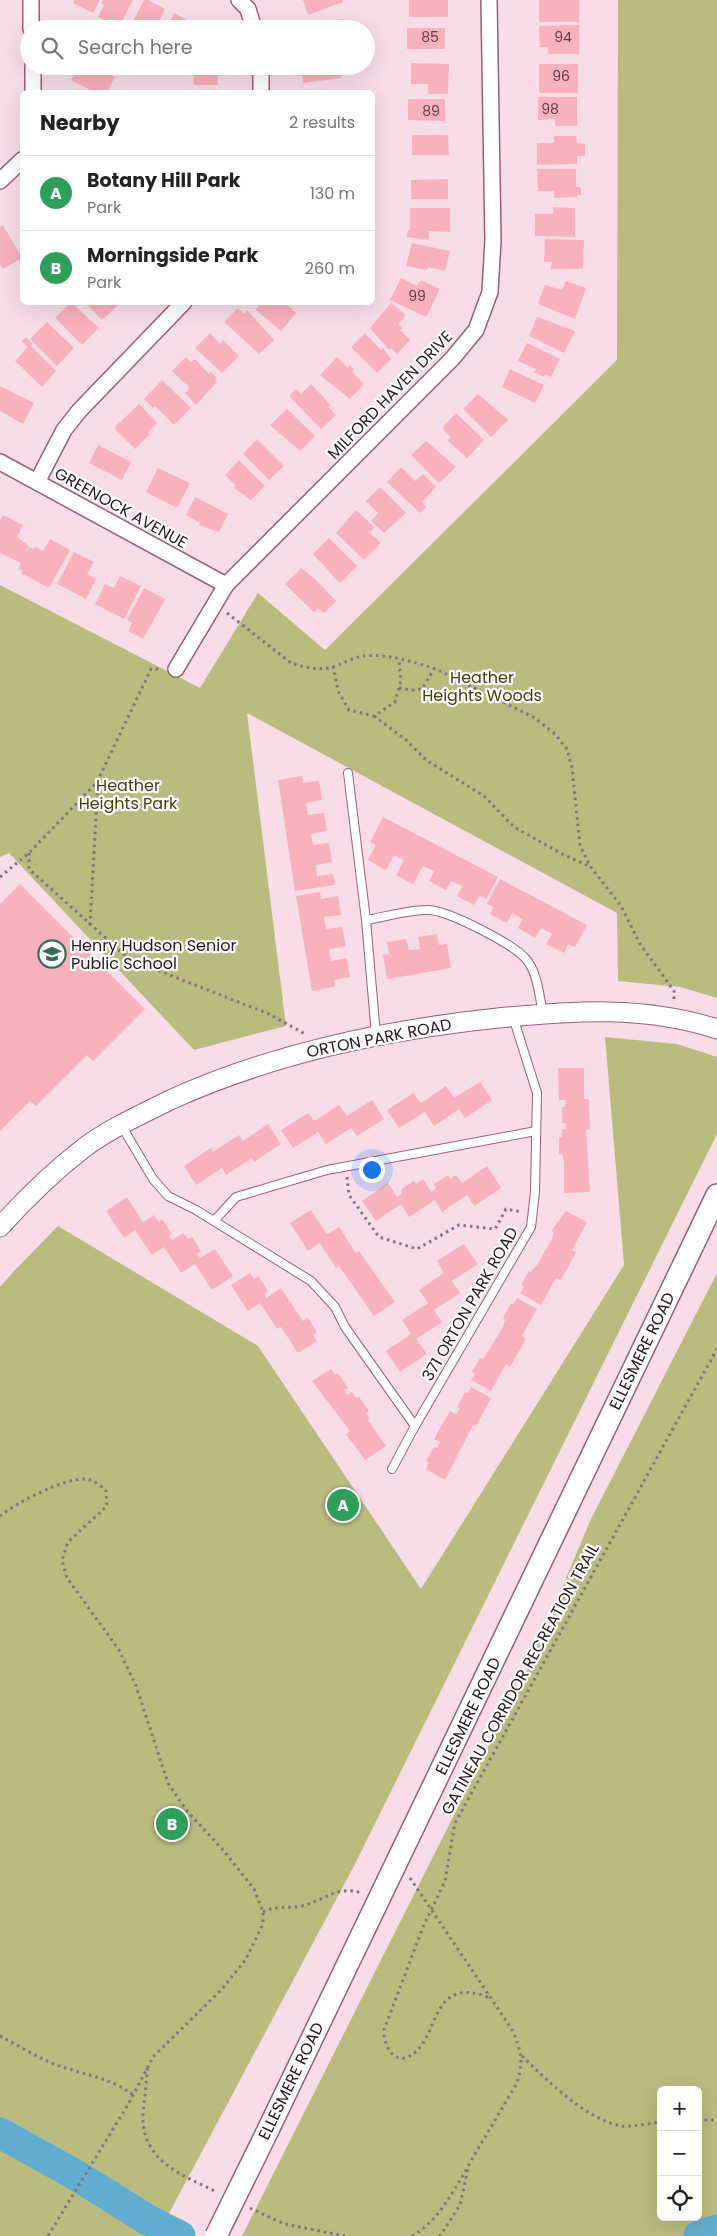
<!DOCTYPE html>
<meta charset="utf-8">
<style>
:root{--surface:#fff;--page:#f6f6f6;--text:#222;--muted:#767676;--line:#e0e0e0;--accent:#2563eb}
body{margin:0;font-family:Poppins,sans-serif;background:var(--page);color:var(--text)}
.controls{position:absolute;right:15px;bottom:15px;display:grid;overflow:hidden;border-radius:8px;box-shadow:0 5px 20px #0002}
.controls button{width:45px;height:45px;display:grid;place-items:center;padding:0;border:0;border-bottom:1px solid var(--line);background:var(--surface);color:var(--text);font:25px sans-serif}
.you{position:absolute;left:371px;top:1169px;width:18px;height:18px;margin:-12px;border:4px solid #fff;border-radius:50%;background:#1a73e8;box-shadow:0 0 0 8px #1a73e833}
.badge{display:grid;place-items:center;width:32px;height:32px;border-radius:50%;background:var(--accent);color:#fff;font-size:16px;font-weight:700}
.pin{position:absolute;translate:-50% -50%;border:2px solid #fff;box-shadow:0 1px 5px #0006}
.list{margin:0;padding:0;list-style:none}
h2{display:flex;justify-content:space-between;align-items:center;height:65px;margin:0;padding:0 20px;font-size:21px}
h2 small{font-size:16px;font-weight:400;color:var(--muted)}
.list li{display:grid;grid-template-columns:32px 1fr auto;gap:15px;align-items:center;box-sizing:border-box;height:75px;padding:0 20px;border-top:1px solid var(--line)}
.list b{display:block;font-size:19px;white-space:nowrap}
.list p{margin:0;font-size:16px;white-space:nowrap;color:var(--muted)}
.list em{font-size:16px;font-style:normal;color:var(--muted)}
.icon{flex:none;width:28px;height:28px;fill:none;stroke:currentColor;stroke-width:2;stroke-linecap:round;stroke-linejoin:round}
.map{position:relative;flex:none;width:717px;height:2236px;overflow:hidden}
.search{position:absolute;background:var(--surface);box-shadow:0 5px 20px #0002;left:20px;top:20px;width:355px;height:55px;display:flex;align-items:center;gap:12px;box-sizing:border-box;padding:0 18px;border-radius:28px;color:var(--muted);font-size:19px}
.panel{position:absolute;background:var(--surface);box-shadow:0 5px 20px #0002;left:20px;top:90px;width:355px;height:215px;border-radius:8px}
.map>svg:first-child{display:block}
</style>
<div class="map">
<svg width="717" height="2236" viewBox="0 0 717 2236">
<rect width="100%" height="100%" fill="#f8dde9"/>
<!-- green -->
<g fill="#babb7f" fill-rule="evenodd">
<path d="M618,0H717V998L680,987L618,981L617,913L247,713L286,1026L194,1050L9,853L0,857V585L200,688L258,593L325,650L617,360Z"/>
<path d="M605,1037L677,1044L717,1057V1134L354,1866L157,2236H0V1287L15,1270L58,1226L258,1346L421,1589L624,1265Z"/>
<path d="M717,1273V2236H242L528,1668L591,1519ZM661,2090H698V2217H661Z"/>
</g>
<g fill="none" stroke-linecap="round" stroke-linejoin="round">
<!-- river -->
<g stroke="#61adcf" stroke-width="31">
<path d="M0,2133L74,2174L148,2220L180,2236"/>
<path d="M699,2236L717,2230"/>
</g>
</g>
<!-- building -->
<g fill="#f9b1bc">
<path d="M74,0H100L93,13L73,3Z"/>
<path d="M103,0H133L119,27L98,17L104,5L101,4Z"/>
<path d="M144,0H148L165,9L155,29H129Z"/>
<path d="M303,0H342L343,2L308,15Z"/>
<rect x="409" y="0" width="39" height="17"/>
<rect x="539" y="0" width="40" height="22"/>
<path d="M174,13L194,24L192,29H166Z"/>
<path d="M344,19L345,29H306L305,24Z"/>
<path d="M579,25V54H548V47H540L539,26Z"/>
<rect x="407" y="28" width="38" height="21"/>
<path d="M411,63L449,64L448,94H428V84H411Z"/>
<rect x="539" y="64" width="39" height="29"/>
<path d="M78,66H95L115,77L107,92H94L71,80Z"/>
<path d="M193,66H218V85H194Z"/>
<path d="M301,66H339L341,78L303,83Z"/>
<path d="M538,97H577V126H555V119L538,120Z"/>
<path d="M408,99H445V121L408,120Z"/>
<path d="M412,135H448L449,155H412Z"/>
<path d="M554,136H576L577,143L585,144V156H577V164L537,165V143H554Z"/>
<path d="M537,169H576V187H581V195H577V197L554,198V191H538Z"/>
<path d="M448,179V199H411V180Z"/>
<path d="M553,207L575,208V237L535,236V214H553Z"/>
<path d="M410,208H450V232L429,231V240L407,237L408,230H410Z"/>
<path d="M3,225L22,258L3,269L0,264V227Z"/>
<path d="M545,239L584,240L583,269H551L552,262H544Z"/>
<path d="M412,243L450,251L445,271L428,267L427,270L406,266Z"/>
<path d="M401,278L417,286L421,280L440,289L426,317L390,300Z"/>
<path d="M566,281L586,288L575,319L538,304L545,285L562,290Z"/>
<path d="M71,302L99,328L82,345L55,318Z"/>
<path d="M84,302H118L119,304L102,320Z"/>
<path d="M255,302H284L296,313L281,331L256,310L259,306Z"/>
<path d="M391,303L406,315L398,324L403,328L400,330L410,340L397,354L391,348L389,350L370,328Z"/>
<path d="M238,308L244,314L247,310L274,340L259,354L224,322Z"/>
<path d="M537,317L575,331L564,353L529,336Z"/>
<path d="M47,322L74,348L57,366L30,339Z"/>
<path d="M210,333L220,344L223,340L239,356L222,373L195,348Z"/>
<path d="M365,333L381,350L383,348L391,359L377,373L351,347Z"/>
<path d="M26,337L33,344L31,346L56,371L42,387L15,361L28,347L22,341Z"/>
<path d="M527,343L560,359L551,377L545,374L544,377L534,372L536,369L518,361Z"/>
<path d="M186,357L191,362L195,359L209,374L211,372L217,378L215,380L217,382L196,405L185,393L190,388L172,371Z"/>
<path d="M337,357L348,368L350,365L354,369L352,372L364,384L350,399L320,375Z"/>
<path d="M510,369L544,385L535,403L502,387Z"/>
<path d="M162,380L191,408L174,425L155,406L153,408L144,399Z"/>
<path d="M311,384L325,399L330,405L328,407L336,415L321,429L289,396L296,389L301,394Z"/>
<path d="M0,386L34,403L23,424L0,411Z"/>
<path d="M478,394L508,420L491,437L463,409Z"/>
<path d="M139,404L157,423L148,432L150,434L135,449L114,428Z"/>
<path d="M287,409L315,436L300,451L270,425Z"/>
<path d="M456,413L484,440L467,458L448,441L451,437L442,428Z"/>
<path d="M257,439L284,466L269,480L243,454Z"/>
<path d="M426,441L456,467L439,483L411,455Z"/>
<path d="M98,445L131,462L122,480L89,463Z"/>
<path d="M239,460L265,486L251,500L234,488L236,486L225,475Z"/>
<path d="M401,467L415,481L423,474L436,487L422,502L426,507L420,513L387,482Z"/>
<path d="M158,468L190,483L177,508L146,492Z"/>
<path d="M380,487L406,513L384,533L371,521L378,513L366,501Z"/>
<path d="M195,497L228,514L219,532L199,525L200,523L186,515Z"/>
<path d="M356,510L372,525L374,528L370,532L367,530L381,543L364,560L336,533Z"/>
<path d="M3,515L23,525L17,537L29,546L26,552L30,547L34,549L35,546L43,551L50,539L70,550L49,588L21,573L23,571L18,569L21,563L0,553V521Z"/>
<path d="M329,538L357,566L340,583L313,554Z"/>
<path d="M74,552L94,562L87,574L96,579L86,599L57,584Z"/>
<path d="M301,568L316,580L336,601L324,613L318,608L314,612L285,584Z"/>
<path d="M120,576L141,586L124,619L95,604L105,584L114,588Z"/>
<path d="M144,588L165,599L143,639L128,631L132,623L127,620Z"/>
<path d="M302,776L303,783L319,781L322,800L306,803L308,815L324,813L327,831L311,834L313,845L329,843L332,862L316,865L317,876L333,874L335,885L295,891L278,780Z"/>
<path d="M383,817L498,877L486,899L480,896L474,905L457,896L462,886L451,881L446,890L429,881L434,871L423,866L413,884L396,875L404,860L394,855L386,870L368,860L376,845L370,842Z"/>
<path d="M500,879L587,925L575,947L568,944L564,953L546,944L552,934L541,928L535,938L518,928L523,919L512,913L507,923L490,914L494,907L487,904Z"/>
<path d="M20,884L145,1009L93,1061L87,1055L36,1106L30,1101L0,1131V904Z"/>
<path d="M320,892L321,899L338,896L341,915L324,917L326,929L342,927L346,946L329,949L331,961L347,958L350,977L334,980L335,987L312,991L296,896Z"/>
<path d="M437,934L439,945L447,944L451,968L387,979L383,955L389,954L387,942L406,939L409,950L420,949L418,937Z"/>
<path d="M558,1068H584V1099H589L590,1130H586L590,1192L564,1193V1162L562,1154H559V1137H562V1129H566V1123H562V1107H565L566,1100H559Z"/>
<path d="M480,1082L492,1100L465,1118L459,1109L434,1126L425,1112L399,1128L387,1110L413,1093L421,1103L446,1086L454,1098Z"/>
<path d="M372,1100L384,1119L357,1136L351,1128L326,1144L318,1132L293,1148L281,1130L308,1113L314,1121L339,1105L347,1116Z"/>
<path d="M268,1124L281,1144L254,1162L252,1158L226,1175L222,1168L196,1185L184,1166L211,1148L213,1152L239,1135L243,1141Z"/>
<path d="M487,1166L501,1188L474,1206L467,1195L442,1212L435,1200L409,1217L401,1204L376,1221L362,1201L388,1183L397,1197L402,1193L401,1189L414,1181L416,1184L423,1179L431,1192L436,1188L434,1184L448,1175L450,1179L456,1175L462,1183Z"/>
<path d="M127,1197L143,1222L154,1215L159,1222L162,1219L172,1234L169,1236L172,1240L183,1233L188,1239L192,1237L201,1251L197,1254L200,1258L215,1249L233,1276L212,1290L195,1264L181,1273L164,1247L152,1255L135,1230L124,1238L106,1211Z"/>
<path d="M311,1210L327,1234L339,1227L356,1253L359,1251L395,1302L374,1316L339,1266L336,1268L320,1243L308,1251L290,1223Z"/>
<path d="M566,1211L587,1222L572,1250L576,1252L561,1280L556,1278L541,1305L520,1293L524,1287L521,1285L529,1271L531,1272L537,1265L552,1239L554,1232L551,1231Z"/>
<path d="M464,1244L478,1264L452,1281L460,1293L434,1310L442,1322L416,1339L427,1354L400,1372L386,1351L411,1334L402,1320L428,1303L419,1290L444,1273L437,1261Z"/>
<path d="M250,1273L254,1279L258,1276L268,1291L264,1294L266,1298L281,1288L303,1321L308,1318L317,1332L313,1335L317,1341L298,1353L281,1327L277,1329L260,1303L248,1311L231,1285Z"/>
<path d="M517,1298L537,1309L522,1336L526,1339L510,1367L506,1364L491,1391L471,1380L475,1373L472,1372L480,1358L483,1359L489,1350L503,1327L505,1320L503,1318L511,1303L513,1305Z"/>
<path d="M331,1369L335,1375L338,1373L348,1388L344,1390L347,1395L352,1392L356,1398L359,1397L369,1411L366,1413L370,1419L368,1420L386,1446L365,1460L346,1434L350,1431L312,1381Z"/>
<path d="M471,1387L491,1398L476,1426L473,1425L445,1480L426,1469L429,1462L426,1461L434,1447L437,1448L440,1442L434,1439L450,1411L456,1414L460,1409L457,1407L465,1392L468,1393Z"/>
</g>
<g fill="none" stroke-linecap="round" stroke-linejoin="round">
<!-- service casing -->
<g stroke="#985e7b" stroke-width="10">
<g id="service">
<path d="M348,773L366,920L376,1035"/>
<path d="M366,920C385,917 407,910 427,910C446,909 513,944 526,959C538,973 539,996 543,1013"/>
<path d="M121,1125L153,1179L168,1196L196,1210L311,1281L335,1307L345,1327L415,1426"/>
<path d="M214,1221L236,1197L327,1170L536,1131"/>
<path d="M392,1469L415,1426L531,1227L535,1192L537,1093L513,1017"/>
</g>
</g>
<!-- minor casing -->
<g stroke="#985e7b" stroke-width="18">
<g id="minor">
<path d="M239,0L248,9L254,29"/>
<path d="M31,29V0"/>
<path d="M33,66V92"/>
<path d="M261,92V66"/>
<path d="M0,181L22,160"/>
<path d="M0,462L226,585"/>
<path d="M37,482L64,430L79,411L184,302"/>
<path d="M176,669L226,585L452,359L476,330L490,292L493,240L489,0"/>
</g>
</g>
<!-- tertiary casing -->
<g stroke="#985e7b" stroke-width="21">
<path id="tertiary" d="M0,1227C26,1198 54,1171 85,1147C111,1128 142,1114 170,1100C274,1053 385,1030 498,1018C573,1011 643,1005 717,1029"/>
</g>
<!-- secondary casing -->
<g stroke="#985e7b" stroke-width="24">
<path id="secondary" d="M269,2128L717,1195"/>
</g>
<!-- path -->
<g stroke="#886f7b" stroke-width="3" stroke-dasharray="2.5 4" stroke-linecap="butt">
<path d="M227,613L291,663C303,667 316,670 329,668C341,665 351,658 363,656C387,653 413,662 436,669L535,718L555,734L567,749L572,768L580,845L590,866L621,906L640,944L674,991V1002"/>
<path d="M333,666L338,691L349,710L374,716L395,702L401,680L399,660"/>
<path d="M399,688L411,690L422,689L434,669"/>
<path d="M374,716L406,740L426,760L484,796L514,827L564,855L589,866"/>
<path d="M29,853V869L129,959L269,1014L305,1034"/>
<path d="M0,877L29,853L98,781"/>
<path d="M90,925L98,780L151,669H162"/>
<path d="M347,1177L349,1195L379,1237L417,1249L459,1225L495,1229L506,1209L522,1212"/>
<path d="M0,1516C18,1502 63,1478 86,1479C94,1480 101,1486 106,1491L107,1506L68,1542L62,1560L67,1578L119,1650L136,1686L168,1783L187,1811L223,1850L254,1889L263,1912V1924L246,1959L223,1988L153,2057L130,2101L48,2236"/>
<path d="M410,1878L513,2031C521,2052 524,2060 517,2083L469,2164L460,2205L440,2236"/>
<path d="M263,1912C276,1905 288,1909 302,1906C326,1900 336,1885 362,1893"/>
<path d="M488,1997C431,1976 440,2034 413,2054C395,2068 383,2045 384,2030L423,1927L445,1881L455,1823L717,1349"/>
<path d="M0,2036C17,2045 35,2056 52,2063C78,2074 111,2077 133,2095"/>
<path d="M522,2056C547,2080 586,2120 622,2126C634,2127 649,2123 661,2122"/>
<path d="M147,2068C147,2084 144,2099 143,2114C141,2161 182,2175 217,2192"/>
<path d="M698,2120H717"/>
<path d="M250,2208L284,2224L345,2236"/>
<path d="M412,2236C439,2221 452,2192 468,2167"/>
</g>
<!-- service -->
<use href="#service" stroke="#fff" stroke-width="8"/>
<!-- minor -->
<use href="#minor" stroke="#fff" stroke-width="15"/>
<!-- tertiary -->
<use href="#tertiary" stroke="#fff" stroke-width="19"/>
<!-- secondary -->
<use href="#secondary" stroke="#fff" stroke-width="21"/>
<!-- secondary-bridge casing -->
<g stroke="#985e7b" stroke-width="24" stroke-linecap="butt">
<path id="secondary-bridge" d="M216,2236L269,2128"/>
</g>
<!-- secondary-bridge -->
<use href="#secondary-bridge" stroke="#fff" stroke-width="21"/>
</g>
<!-- icons -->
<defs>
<g id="school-ring" transform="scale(1.4375)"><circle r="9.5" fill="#fff" stroke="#2f6c57" stroke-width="1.5"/><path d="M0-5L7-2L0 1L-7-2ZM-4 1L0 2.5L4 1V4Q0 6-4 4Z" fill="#2f6c57"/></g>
</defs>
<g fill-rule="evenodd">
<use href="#school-ring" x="52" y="954"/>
</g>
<g text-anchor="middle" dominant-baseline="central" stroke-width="4.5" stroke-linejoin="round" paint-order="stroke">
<!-- number labels -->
<g font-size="14" fill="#5e3a46">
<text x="430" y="37">85</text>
<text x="563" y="37">94</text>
<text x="561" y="76">96</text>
<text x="550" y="109">98</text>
<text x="431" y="111">89</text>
<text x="417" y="296">99</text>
</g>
<!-- street labels -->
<g font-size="16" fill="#2a131f" stroke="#fff">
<text transform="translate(390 395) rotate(-46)">MILFORD HAVEN DRIVE</text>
<text transform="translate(121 508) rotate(29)">GREENOCK AVENUE</text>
<text transform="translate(379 1038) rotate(-11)">ORTON PARK ROAD</text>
<text transform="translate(470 1304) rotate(-60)">371 ORTON PARK ROAD</text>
<text transform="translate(642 1351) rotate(-64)">ELLESMERE ROAD</text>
<text transform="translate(520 1679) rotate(-61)">GATINEAU CORRIDOR RECREATION TRAIL</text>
<text transform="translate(468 1716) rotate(-64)">ELLESMERE ROAD</text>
<text transform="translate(291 2081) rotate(-64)">ELLESMERE ROAD</text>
</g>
<!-- park labels -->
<g font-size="16" fill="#42410b" stroke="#fff">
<text x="482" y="677">Heather<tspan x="482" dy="18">Heights Woods</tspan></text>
<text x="128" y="785">Heather<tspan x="128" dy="18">Heights Park</tspan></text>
</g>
<!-- poi labels -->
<g font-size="16" fill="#2a131f" stroke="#fff" text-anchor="start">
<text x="71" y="945">Henry Hudson Senior<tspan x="71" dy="18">Public School</tspan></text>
</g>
</g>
</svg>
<div class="controls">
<button>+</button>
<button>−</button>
<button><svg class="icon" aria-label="locate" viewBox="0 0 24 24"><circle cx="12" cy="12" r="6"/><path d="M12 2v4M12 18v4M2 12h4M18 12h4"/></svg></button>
</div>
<div class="you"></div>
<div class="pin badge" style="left:343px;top:1505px;background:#2e9e5b">A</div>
<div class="pin badge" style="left:172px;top:1824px;background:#2e9e5b">B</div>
<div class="search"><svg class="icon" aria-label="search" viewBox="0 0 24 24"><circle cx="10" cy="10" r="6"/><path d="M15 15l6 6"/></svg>Search here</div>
<section class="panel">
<h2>Nearby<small>2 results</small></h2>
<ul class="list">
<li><span class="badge" style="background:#2e9e5b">A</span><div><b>Botany Hill Park</b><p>Park</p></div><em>130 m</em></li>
<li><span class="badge" style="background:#2e9e5b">B</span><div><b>Morningside Park</b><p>Park</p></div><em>260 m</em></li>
</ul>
</section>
</div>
